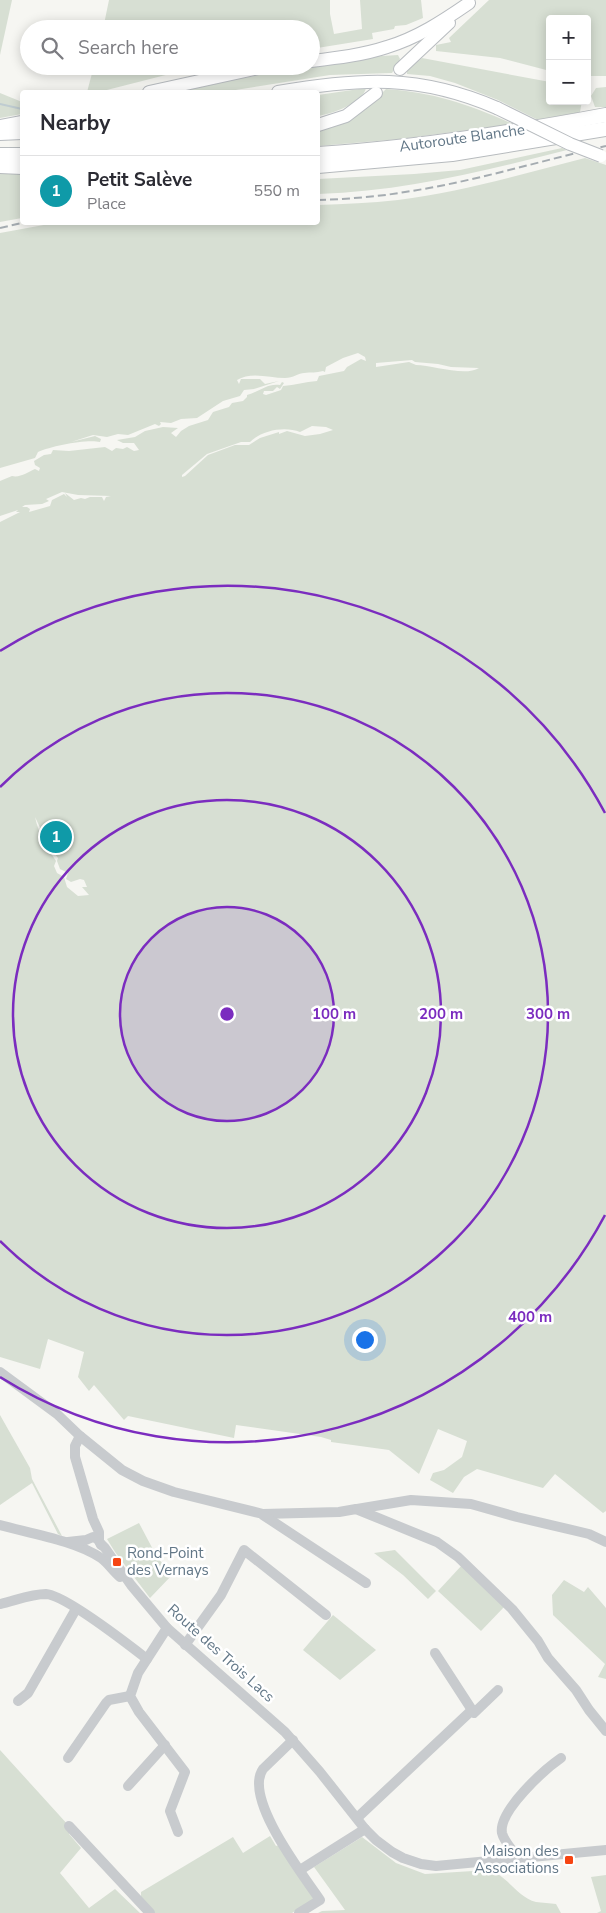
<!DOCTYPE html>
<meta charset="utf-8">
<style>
:root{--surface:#fff;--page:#f2f2f3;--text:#2b2b33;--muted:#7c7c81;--line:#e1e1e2;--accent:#db2777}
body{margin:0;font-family:"Nunito Sans",sans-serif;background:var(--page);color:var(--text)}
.controls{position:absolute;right:15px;top:15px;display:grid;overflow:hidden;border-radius:5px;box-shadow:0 2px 12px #0003}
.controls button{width:45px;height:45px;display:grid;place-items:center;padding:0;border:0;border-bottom:1px solid var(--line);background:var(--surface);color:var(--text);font:25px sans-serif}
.you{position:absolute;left:364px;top:1339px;width:18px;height:18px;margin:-12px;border:4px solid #fff;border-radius:50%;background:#1a73e8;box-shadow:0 0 0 8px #1a73e833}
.badge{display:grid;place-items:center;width:32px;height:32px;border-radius:50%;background:var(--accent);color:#fff;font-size:16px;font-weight:700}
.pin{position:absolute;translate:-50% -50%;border:2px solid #fff;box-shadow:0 1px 5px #0006}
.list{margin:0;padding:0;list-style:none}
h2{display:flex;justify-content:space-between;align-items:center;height:65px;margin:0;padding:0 20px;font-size:21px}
h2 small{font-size:16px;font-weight:400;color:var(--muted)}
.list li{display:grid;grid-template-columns:32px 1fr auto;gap:15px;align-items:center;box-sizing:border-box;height:70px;padding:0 20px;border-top:1px solid var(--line)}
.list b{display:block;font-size:19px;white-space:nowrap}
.list p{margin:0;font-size:16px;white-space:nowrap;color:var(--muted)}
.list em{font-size:16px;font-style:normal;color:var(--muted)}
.icon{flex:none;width:28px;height:28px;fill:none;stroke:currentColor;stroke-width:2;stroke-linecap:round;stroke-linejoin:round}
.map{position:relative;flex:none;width:606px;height:1913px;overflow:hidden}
.search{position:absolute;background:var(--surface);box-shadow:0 2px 12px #0003;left:20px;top:20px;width:300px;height:55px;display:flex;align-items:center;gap:12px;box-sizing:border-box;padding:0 18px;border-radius:28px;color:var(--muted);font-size:19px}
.panel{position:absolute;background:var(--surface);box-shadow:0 2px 12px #0003;left:20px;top:90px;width:300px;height:135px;border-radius:5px}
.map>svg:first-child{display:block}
</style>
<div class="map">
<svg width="606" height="1913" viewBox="0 0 606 1913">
<rect width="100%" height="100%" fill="#f6f6f2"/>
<!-- green -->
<g fill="#d7dfd3" fill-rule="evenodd">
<path d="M0,0H12L0,55Z"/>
<path d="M109,0H330V14L334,34L362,29L360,0H421L423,18L406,25L395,26L394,29L372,33L373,39L311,49V29H103Z"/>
<path d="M489,0H606V76H587V19H550V71L500,58L436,51V45L451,42L449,38Z"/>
<path d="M398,55L400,59L392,73L330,75L223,92H172L231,80L366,57Z"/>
<path d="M422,58L550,82V101H582L580,112L576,113L538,120L498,100L455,83L430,76L407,74V70Z"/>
<path d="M94,66H201L99,92H87Z"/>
<path d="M606,87V107H595L591,96L596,88Z"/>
<path d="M366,88C363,103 331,114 318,116V95Z"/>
<path d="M386,89C433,92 470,105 513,124L400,139L318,146V130L371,104Z"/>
<path d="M0,93L22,102V114L0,118Z"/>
<path d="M562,148L567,150C484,171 404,191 318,194V179L414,174L460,170Z"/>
<path d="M585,158L606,165V1511L603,1513L555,1474L543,1488L477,1469L464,1477L453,1493L430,1480L433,1473L444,1470L462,1457L467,1441L438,1429L419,1474L389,1450L331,1442V1440L321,1437L236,1425L234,1438L128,1416L124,1420L94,1385L89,1391L78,1377L84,1352L48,1339L40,1369L0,1357V543L3,542L0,543V522L20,512H16L18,510L0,516V481L12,476C20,478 28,472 35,469L39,471L40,468L35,465L34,461L44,455L51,454L53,450L69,451L105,447L112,451L116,448L123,449L127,447L134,451L139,450L134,443H123L117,440L135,437L145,431L163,427L178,428L171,433L176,437L181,431L189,426L208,420L213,412L229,407L232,403L243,401L247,397V395C259,392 267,383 280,385L282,382L284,383L280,389L277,387L273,391H264L263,394L266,395L281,390L283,386C295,385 305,382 317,381L319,376L344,371L347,367L361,359L366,361L365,357L358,353L343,358L326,367L325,372L323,371C316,373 311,372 304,373C299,373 293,378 285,378C270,378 251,371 237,380L239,384L241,379H260L265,384L279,381L254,389L244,390L240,396L223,401L197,418L181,419L171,423L160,422L161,424L159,426L155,424L128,435L118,434L107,437L93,435L71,442L95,436L101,439L100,442C86,439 52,446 38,452L35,458L0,468V233L60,222H318V205C344,204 371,203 398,200C462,192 523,174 585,158ZM412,360L415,362L438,364L451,367L479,368C465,377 432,365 416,365L409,362L376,367V363ZM312,426L326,427L333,430L320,434L305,436L287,431L279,434V432L260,438L249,445H235L208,455L185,476L182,477V475L207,454L241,442H250C262,430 285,426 300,432ZM62,492L78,495L111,496L106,497L104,501L102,497H90L85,499L81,498L74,500L65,493L67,497L64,494L52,500L50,506L29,512L30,509L27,507H22L25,505L42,504L49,501L46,499ZM35,817L48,844L51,845L52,850L58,858L57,861L60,869L68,873L66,879L71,882L80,879L84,880L87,887H82L89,895L78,896L67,887L64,877L57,873L54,866L56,861C46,846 39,835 35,817Z"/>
<path d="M0,173L22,174V218L0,222Z"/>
<path d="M0,1415L30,1468L32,1479L62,1536L58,1534L32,1483L0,1505Z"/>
<path d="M139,1523L157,1557L172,1575L150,1598L115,1552L107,1539Z"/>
<path d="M395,1550L436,1591L428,1599L403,1575L374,1553Z"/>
<path d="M463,1564L505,1606L481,1631L438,1591Z"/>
<path d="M564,1580L584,1592L588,1587L606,1608V1679L598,1677L605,1664L553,1615L552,1595Z"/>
<path d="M333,1615L376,1650L340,1680L303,1650Z"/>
<path d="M0,1750L69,1826V1834L81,1848L60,1873L89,1908L115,1889L140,1913H0Z"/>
<path d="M270,1836L276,1846L279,1845L314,1899L292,1913H150L141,1897V1892L233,1837L243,1853Z"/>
<path d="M362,1837L396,1863L425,1874L489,1870C508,1876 517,1897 536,1902C542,1903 550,1903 556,1904L561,1913H318L322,1911L345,1910L314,1867Z"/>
<path d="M606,1875V1913H597L601,1911L591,1877Z"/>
</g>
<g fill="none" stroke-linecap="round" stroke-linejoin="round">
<!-- stream -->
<path stroke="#bfccd1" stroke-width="2" d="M0,104L22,109"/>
<!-- major casing -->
<g stroke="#b8bcc0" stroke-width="14">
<g id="major">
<path d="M311,61C337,58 363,55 387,47C417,38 443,21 469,3"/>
<path d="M400,69L449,23"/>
<path d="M149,92L268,66"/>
<path d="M278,92C360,78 419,74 497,108"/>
<path d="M318,125L346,116L376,93"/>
<path d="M0,126L22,122"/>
<path d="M0,134L22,133"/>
</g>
</g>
<!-- highway casing -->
<g stroke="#b7bbbe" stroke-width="16">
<g id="highway">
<path d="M318,154C415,148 510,133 606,115"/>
<path d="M0,155H22"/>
<path d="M0,166L22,167"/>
<path d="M318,166L452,154L606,129"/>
</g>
</g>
<!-- minor -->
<g stroke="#c8cbce" stroke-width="10">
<path d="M0,1372L57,1414L80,1436L122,1470L143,1481L174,1492L263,1514L339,1512L356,1509L437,1542L458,1557L512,1609L538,1641L548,1658L576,1690L589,1710L606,1731"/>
<path d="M80,1436L75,1446V1457L93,1519L99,1532V1541"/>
<path d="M357,1509L411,1500L471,1504L517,1517L589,1534L606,1542"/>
<path d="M263,1515L366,1583"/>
<path d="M0,1525C29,1533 77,1541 101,1558C108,1563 113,1571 120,1577"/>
<path d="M68,1542L86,1540L93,1537L98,1539L101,1545"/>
<path d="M101,1544L105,1548L131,1585L167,1628L285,1732L320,1772L365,1829L376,1840L392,1852L403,1858L421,1864L436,1866L606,1850"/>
<path d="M0,1604C14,1601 31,1594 46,1594C65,1595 129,1645 147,1659"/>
<path d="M167,1628L138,1673L130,1696L139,1712L185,1772L170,1811L178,1832"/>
<path d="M185,1645L221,1595L244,1550L326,1615"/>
<path d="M435,1653L472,1710"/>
<path d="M18,1701L28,1693L76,1609"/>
<path d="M293,1740L263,1769C243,1798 303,1875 320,1900L299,1913"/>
<path d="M68,1758L106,1703L109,1700L130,1696"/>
<path d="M128,1786L165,1745"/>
<path d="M357,1818L472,1710L474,1713L498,1690"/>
<path d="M69,1826L150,1913"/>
<path d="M518,1859C514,1851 504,1842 502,1833C498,1811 545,1769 561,1758"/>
<path d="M300,1870L365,1829"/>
</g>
<!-- major -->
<use href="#major" stroke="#fff" stroke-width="12"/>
<!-- highway -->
<use href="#highway" stroke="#fff" stroke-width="14"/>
<!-- rail -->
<g stroke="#a5acb1" stroke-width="2" stroke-dasharray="8 4" stroke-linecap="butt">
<path d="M318,200C347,199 376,197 405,192C473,182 539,161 606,146"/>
<path d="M0,228L26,222"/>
</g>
<!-- major-bridge casing -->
<g stroke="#b8bcc0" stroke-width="14" stroke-linecap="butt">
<path id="major-bridge" d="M497,108L570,144L601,156"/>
</g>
<!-- major-bridge -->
<use href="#major-bridge" stroke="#fff" stroke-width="12"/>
</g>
<!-- distance rings -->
<circle cx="227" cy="1014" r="107" fill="#7b2cbf" fill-opacity=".12"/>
<g fill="none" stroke="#7b2cbf" stroke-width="2.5">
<circle cx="227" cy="1014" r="107"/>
<circle cx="227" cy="1014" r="214"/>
<path d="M0 787A321 321 0 1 1 0 1241"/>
<path d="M605 1215A428 428 0 0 1 0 1377M0 651A428 428 0 0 1 605 813"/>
</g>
<!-- markers -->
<g fill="#f64513" stroke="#fff" stroke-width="2">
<rect x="112" y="1557" width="10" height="10" rx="2.5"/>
<rect x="564" y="1855" width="10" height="10" rx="2.5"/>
</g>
<g text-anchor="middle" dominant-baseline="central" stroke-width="5" stroke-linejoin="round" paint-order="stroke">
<!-- street labels -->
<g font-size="15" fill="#627787" stroke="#fff">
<text transform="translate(462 138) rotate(-8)">Autoroute Blanche</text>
<text transform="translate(221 1653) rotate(42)">Route des Trois Lacs</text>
</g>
<!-- poi labels -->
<g font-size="15" fill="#627787" stroke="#fff" text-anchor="start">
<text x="127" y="1553">Rond-Point<tspan x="127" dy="17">des Vernays</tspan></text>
<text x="559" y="1851" text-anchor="end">Maison des<tspan x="559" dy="17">Associations</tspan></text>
</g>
</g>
<circle cx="227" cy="1014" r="8" fill="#7b2cbf" stroke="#fff" stroke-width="2.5"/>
<g font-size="15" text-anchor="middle" font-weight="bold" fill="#7b2cbf" stroke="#fff" stroke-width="5" stroke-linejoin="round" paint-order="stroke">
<text x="334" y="1019">100 m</text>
<text x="441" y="1019">200 m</text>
<text x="548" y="1019">300 m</text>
<text x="530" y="1322">400 m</text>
</g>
</svg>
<div class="controls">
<button>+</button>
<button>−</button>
</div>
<div class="you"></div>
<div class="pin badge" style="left:56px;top:837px;background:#0f9aa8">1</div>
<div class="search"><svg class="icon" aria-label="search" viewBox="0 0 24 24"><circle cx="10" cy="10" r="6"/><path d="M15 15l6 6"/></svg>Search here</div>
<section class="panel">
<h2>Nearby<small></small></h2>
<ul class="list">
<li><span class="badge" style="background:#0f9aa8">1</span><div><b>Petit Salève</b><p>Place</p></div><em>550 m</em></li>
</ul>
</section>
</div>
